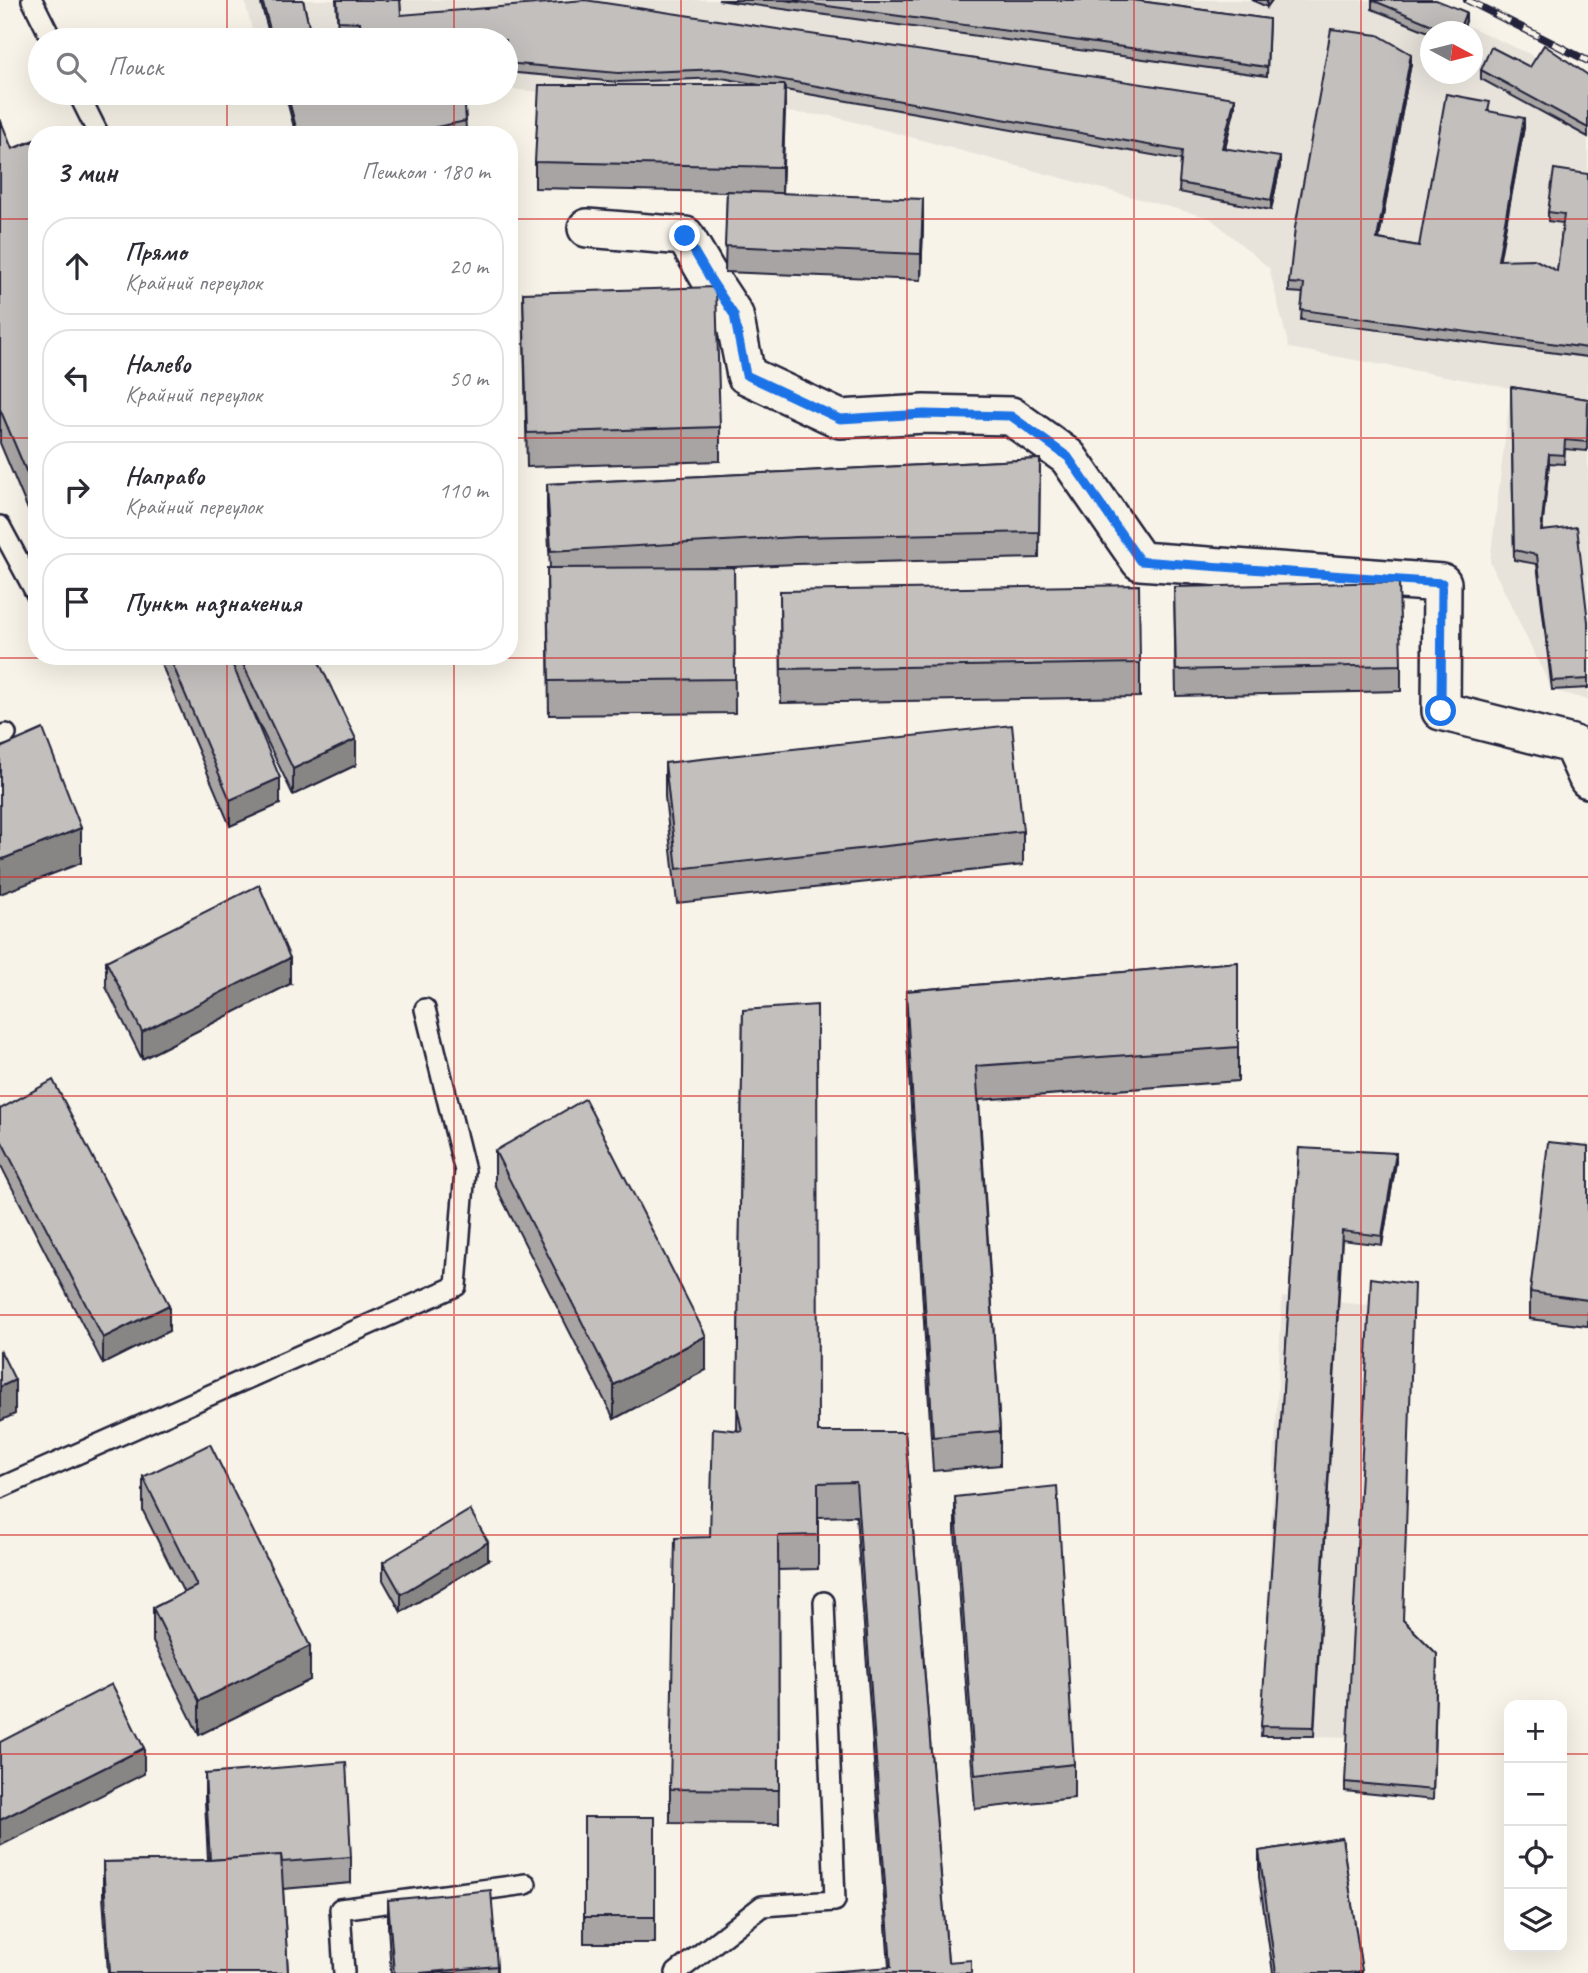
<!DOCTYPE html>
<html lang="ru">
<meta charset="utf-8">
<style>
:root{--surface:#fff;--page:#f2f2f3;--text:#2b2b33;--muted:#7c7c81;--line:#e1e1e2}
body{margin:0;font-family:Caveat,sans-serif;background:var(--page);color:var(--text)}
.controls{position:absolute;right:21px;bottom:21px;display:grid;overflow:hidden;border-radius:14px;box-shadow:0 7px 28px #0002}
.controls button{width:63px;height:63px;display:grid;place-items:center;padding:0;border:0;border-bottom:2px solid var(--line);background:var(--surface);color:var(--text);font:35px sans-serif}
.compass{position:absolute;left:1420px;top:21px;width:63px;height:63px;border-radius:50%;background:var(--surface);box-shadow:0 7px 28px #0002;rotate:97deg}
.stop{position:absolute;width:21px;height:21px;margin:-16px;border:5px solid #1a73e8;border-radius:50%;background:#fff}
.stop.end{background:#1a73e8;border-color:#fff;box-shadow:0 2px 7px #0008}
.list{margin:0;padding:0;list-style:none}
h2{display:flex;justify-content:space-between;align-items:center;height:91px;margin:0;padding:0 28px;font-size:30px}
h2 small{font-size:23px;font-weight:400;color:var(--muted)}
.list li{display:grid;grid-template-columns:46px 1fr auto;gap:21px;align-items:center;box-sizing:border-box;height:98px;margin:0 14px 14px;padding:0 14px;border:2px solid var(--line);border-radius:28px}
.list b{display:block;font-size:26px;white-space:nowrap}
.list p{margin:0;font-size:23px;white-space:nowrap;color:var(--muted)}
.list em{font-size:23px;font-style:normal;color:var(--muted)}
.icon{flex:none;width:38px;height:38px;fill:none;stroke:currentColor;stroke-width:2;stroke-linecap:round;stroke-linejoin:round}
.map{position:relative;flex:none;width:1588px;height:1973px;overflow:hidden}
.search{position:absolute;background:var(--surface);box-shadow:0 7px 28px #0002;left:28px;top:28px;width:490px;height:77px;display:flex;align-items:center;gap:18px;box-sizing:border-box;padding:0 24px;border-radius:38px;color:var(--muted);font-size:26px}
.panel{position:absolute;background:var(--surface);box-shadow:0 7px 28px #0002;left:28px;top:126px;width:490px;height:539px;border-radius:28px}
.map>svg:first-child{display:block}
</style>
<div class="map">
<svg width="1588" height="1973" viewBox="0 0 1588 1973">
<rect width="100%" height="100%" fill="#f7f3e8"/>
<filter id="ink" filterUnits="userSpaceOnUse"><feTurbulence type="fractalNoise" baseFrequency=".0143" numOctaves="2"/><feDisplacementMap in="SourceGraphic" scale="14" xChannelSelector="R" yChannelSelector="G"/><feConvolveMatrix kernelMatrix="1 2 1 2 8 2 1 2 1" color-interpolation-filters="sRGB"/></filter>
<g filter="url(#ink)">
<!-- built -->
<g fill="#e7e3db" fill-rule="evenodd">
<path d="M244,0H1411L1534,56L1588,90V700L1552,690L1490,562L1511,388L1289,348L1269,268L1210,218L832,116L506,89V40H255ZM1430,32H1472V74H1430Z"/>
<path d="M1282,1297L1412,1309L1392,1737L1261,1736Z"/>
</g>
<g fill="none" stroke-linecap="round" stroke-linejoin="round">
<!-- service casing -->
<g stroke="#22223b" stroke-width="24">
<g id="service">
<path d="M32,0L52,40"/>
<path d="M78,93L99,135"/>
<path d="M0,526L37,595"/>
<path d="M0,736L6,734"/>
<path d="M0,1488L456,1286L465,1171L425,1009"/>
<path d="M344,1973L340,1909L526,1884"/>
<path d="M676,1973L762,1906L835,1901L824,1602"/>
</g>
</g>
<!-- minor casing -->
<g stroke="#22223b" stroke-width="42">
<path id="minor" d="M587,228L685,236L711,280L734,315L746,375L840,419L924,414L1011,416L1068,457L1140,561L1442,583L1441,711L1572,744L1588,779"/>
</g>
<!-- service -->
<use href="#service" stroke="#f7f3e8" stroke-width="19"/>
<!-- minor -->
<use href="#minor" stroke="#f7f3e8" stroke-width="37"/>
<!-- rail casing -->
<g stroke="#22223b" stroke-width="8">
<path id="rail" d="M1467,0L1588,61"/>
</g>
<!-- rail -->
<use href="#rail" stroke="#f7f3e8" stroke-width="5" stroke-dasharray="16" stroke-linecap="butt"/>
</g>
<!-- wall -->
<g fill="#a7a4a3" stroke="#22223b" stroke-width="2">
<path d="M260,0H303L312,40H271Z"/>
<path d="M336,0H400L401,15L1235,107L1225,148L1280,166L1271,210L1179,192L1181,160L785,90L782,193L923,225L921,280L725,272L727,192L535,188V162L760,85L722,78L618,82L506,72V40H361L360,31H338Z"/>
<path d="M718,0H1132L1269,19L1267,76Z"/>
<path d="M1252,0H1272L1267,7Z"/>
<path d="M1372,0L1466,21L1462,32H1431V33L1372,9Z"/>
<path d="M1411,63L1379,239L1419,246L1490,112L1524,127L1499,260L1557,271L1563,223L1548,221V212L1588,174V357L1301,320L1303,293L1289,292V283Z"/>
<path d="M1530,67L1588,75V137L1481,79V70Z"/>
<path d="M285,93H464L466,130L444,135H296Z"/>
<path d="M0,119L12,149L36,139L37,531L0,443Z"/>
<path d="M523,293L720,427V461L527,467Z"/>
<path d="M1511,387L1588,399L1587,451L1565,449L1564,464L1549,463L1542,530L1588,622V688L1552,690L1537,564L1514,560Z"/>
<path d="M1040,459L1039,558L796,564L734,567L735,713L549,715L547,568H550L547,510V484Z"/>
<path d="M1174,587L1401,665V691L1176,696Z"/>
<path d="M780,591L1140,663V697L781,703Z"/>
<path d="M158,656H316L356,765L293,795L246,697L280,804L230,826Z"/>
<path d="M665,763L1023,831V865L677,903L665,797Z"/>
<path d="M106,961L290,984L142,1059L106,987Z"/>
<path d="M1238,962V1081L979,1100L1000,1431V1465L933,1471L906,1025V991Z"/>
<path d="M743,1010L818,1432H905L948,1962L889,1967L856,1516L818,1517V1569L778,1570L779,1824L670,1823V1789L710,1537L737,1430Z"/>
<path d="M0,1109L169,1331L103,1364L0,1164Z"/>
<path d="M1588,1146V1326L1530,1319V1292Z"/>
<path d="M1299,1148L1396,1162L1382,1245L1342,1240L1314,1736H1261Z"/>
<path d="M495,1151L706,1370L614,1419L495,1185Z"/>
<path d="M143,1477L310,1680L199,1735L153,1642V1608L184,1593L143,1511Z"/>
<path d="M955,1497L1074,1764V1798L975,1809L955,1531Z"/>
<path d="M488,1560L401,1612L383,1580V1562Z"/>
<path d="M1403,1620L1437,1654L1433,1800L1345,1791V1782Z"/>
<path d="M205,1774L351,1857V1883L283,1889L288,1973H108L103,1896V1862L208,1860L205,1801Z"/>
<rect x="584" y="1817" width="71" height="126"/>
<path d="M1342,1838L1362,1973H1273L1259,1877V1851Z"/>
<path d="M388,1900L497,1966V1973H391L388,1926Z"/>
</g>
<!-- shaded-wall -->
<g fill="#888684" stroke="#22223b" stroke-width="2">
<path d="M1267,0H1272L1267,7Z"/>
<path d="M1466,12V21L1462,32H1458Z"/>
<path d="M1411,54V63L1377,248V239Z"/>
<path d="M785,85V111L782,193V167Z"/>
<path d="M1235,98V107L1222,157V148Z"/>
<path d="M1524,118V127L1498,269V260Z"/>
<path d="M1280,157V166L1271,210V200Z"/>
<path d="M923,199V225L921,280V254Z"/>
<path d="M1549,454V463L1541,540V531Z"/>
<path d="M356,739V765L293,795V769Z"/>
<path d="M280,778V804L230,826V800Z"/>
<path d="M81,828V863L0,894V860Z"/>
<path d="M290,958V984L142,1059V1032Z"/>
<path d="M1396,1153V1162L1382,1245V1236Z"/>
<path d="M169,1305V1331L103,1364V1338Z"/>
<path d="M706,1336V1370L614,1419V1385Z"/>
<path d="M15,1380V1414L0,1421V1387Z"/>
<path d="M488,1542V1560L401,1612V1594Z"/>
<path d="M310,1646V1680L199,1735V1701Z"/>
<path d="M144,1748V1774L0,1846V1820Z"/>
</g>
<!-- building -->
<g fill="#c2bfbd" stroke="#22223b" stroke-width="2">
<path d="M262,0H303L312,40H273Z"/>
<path d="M337,0H400L401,15L585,0L1235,98L1222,148L1280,157L1271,200L1179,183L1182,151L722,69L618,73L506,63V40H361L360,22L338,21Z"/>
<path d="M784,0H1132L1269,19L1267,67Z"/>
<path d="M1372,0H1436L1466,12L1458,32H1449Z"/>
<path d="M1331,29L1378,35L1411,54L1377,239L1419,246L1446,94L1490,102L1488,111L1524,118L1498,260L1534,259L1557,271L1564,214L1548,212L1554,169L1588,174V348L1301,310L1304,284L1289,283L1295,228Z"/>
<path d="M1544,45L1588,75V128L1481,70L1491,47L1530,67Z"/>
<path d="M539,85H785L782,167L535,162Z"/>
<path d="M287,93H464L466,121L398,135H298Z"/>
<path d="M0,119L12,149L37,140V497L0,409Z"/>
<path d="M727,191L923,199L921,254L725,246Z"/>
<path d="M716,287L720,427L527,433L523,293Z"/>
<path d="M1511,387L1588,399L1587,442L1565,440L1564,455L1549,454L1541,531L1577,527L1588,622V679L1552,681L1537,555L1514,550Z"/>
<path d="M1040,459L1039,532L796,537L551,551L547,484Z"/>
<path d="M734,567L735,679L549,681L547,568Z"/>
<path d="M1399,582L1401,665L1176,670L1174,587Z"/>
<path d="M1139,585L1140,663L781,669L780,591Z"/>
<path d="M169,656H229L280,778L230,800Z"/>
<path d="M239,656H316L356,739L293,769Z"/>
<path d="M1012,725L1023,831L677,869L665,763Z"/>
<path d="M43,729L81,828L0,860V748Z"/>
<path d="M259,885L290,958L142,1032L106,961Z"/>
<path d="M1238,962V1047L976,1066L1000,1431L933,1437L906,991Z"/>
<path d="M817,1005L818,1432H905L948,1962L971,1960V1973H814L891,1967L856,1482L818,1483V1535L778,1536L779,1790L670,1789L675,1538L710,1537L713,1428L742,1431L737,1407L743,1010Z"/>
<path d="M53,1080L169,1305L103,1338L0,1138V1109Z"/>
<path d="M585,1099L706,1336L614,1385L495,1151Z"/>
<path d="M1548,1142L1588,1146V1300L1530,1292Z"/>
<path d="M1299,1148L1396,1153L1382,1236L1342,1231L1314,1727L1261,1726Z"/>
<path d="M1371,1278L1414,1284L1403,1620L1437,1654L1433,1790L1345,1782Z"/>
<path d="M0,1350L15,1380L0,1387Z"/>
<path d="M210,1444L310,1646L199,1701L153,1608L197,1586L143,1477Z"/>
<path d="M1057,1486L1074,1764L975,1775L955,1497Z"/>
<path d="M470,1510L488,1542L401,1594L383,1562Z"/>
<path d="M112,1684L144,1748L0,1820V1742Z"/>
<path d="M346,1762L351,1857L282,1862L281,1855L210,1860L205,1774Z"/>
<rect x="584" y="1817" width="71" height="100"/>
<path d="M1342,1838L1362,1971L1349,1973H1276L1259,1851Z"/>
<path d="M281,1855L288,1973H110L103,1862L210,1860Z"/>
<path d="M491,1890L497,1966L420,1973H394L388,1900Z"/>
</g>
</g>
<g fill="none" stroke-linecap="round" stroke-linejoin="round" filter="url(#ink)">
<!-- route -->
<path stroke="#1a73e8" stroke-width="9" d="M685,236L711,280L734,315L746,375L840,419L924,414L1011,416L1068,457L1140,561L1442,583L1441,711"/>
</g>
<!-- grid -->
<path fill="none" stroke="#d62828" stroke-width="2" stroke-opacity="0.55" d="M227,0V40M454,0V40M681,0V1973M907,0V1973M1134,0V1973M1361,0V1973M227,93V135M454,93V135M0,219H37M509,219H1588M0,438H37M509,438H1588M227,656V1973M454,656V1973M0,658H1588M0,877H1588M0,1096H1588M0,1315H1588M0,1535H1588M0,1754H1509M1562,1754H1588"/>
</svg>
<div class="controls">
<button>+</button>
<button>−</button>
<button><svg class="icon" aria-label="locate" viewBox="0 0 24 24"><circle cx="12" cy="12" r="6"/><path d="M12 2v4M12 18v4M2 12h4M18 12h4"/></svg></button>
<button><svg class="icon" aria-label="layers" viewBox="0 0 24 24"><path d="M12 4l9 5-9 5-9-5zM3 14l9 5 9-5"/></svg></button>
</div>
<svg class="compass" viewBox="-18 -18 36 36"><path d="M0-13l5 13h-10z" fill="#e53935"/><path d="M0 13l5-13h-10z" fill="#7c7c81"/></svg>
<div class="stop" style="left:1441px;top:711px"></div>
<div class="stop end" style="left:685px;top:236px"></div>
<div class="search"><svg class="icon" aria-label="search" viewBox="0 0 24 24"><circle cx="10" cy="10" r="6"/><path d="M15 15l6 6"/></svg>Поиск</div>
<section class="panel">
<h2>3 мин<small>Пешком · 180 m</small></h2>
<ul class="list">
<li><svg class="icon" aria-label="ahead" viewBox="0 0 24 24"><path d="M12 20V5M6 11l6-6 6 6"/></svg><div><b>Прямо</b><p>Крайний переулок</p></div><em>20 m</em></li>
<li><svg class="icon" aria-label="left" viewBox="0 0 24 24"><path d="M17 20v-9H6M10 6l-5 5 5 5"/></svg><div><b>Налево</b><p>Крайний переулок</p></div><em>50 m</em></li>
<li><svg class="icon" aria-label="right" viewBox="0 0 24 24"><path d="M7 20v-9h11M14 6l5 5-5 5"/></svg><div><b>Направо</b><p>Крайний переулок</p></div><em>110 m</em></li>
<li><svg class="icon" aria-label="arrive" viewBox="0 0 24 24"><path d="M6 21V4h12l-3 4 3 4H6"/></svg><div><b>Пункт назначения</b></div></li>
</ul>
</section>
</div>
